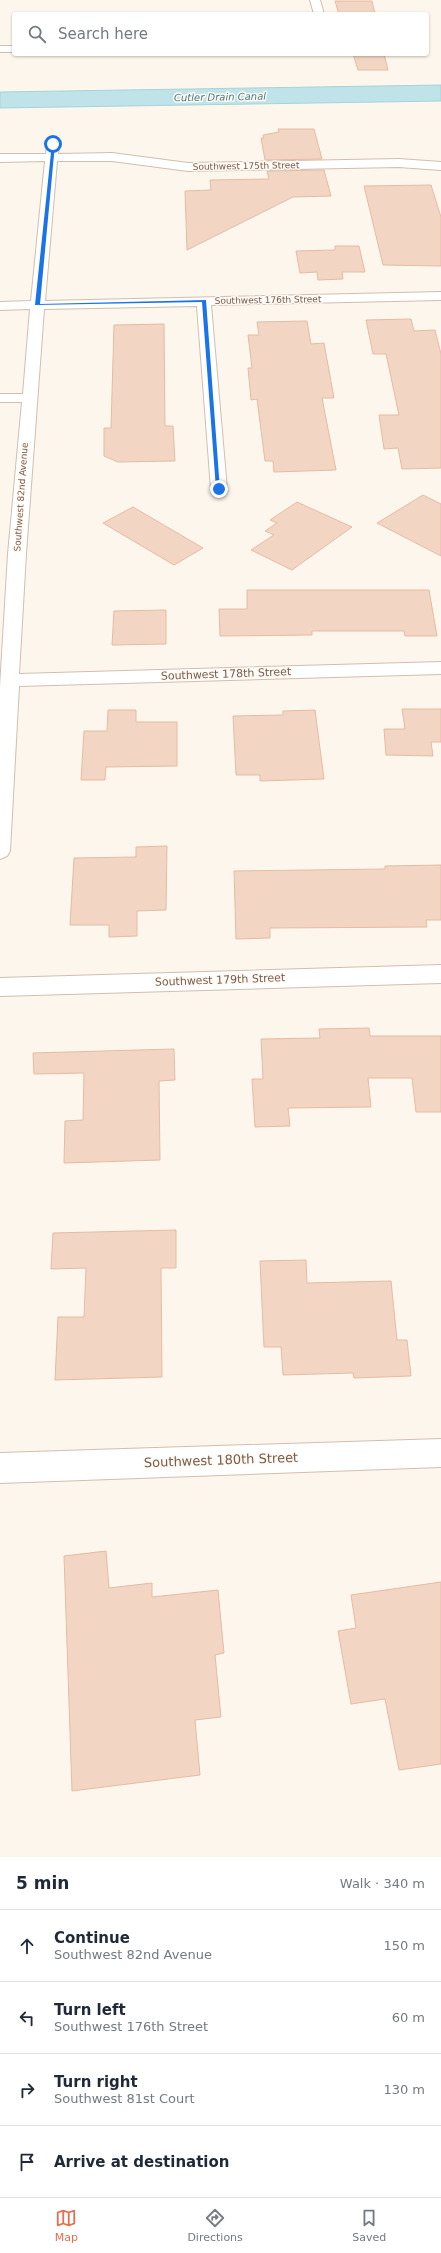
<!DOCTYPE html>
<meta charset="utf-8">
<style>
:root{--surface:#fff;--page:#f6f6f7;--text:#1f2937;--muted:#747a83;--line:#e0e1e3;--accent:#e76f51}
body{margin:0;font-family:"DejaVu Sans",sans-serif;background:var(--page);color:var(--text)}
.stop{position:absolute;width:12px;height:12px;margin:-9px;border:3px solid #1a73e8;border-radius:50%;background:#fff}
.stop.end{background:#1a73e8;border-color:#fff;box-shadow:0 1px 4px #0008}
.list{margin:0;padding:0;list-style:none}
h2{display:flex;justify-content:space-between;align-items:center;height:52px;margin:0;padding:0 16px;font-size:17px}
h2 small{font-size:13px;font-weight:400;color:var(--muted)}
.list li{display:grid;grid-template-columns:26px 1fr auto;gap:12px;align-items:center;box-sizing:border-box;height:72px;padding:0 16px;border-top:1px solid var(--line)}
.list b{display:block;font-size:15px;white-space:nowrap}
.list p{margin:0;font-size:13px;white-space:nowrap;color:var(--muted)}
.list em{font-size:13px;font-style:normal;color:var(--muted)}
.icon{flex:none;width:22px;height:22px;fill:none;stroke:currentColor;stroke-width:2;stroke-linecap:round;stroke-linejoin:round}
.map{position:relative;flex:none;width:441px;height:1857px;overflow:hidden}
.search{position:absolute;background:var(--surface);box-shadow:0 1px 3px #0004;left:12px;right:12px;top:12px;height:44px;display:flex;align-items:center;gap:10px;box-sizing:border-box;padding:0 14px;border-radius:4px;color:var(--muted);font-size:15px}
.sheet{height:340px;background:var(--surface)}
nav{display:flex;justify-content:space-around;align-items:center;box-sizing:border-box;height:56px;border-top:1px solid var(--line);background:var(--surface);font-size:11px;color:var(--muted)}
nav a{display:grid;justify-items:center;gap:2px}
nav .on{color:var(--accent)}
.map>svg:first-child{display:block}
</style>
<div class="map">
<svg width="441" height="1857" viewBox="0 0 441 1857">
<rect width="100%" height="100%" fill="#fdf6ec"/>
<!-- water -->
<path fill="#bfe3e8" stroke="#a5d3da" d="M441,85V101L0,108V92Z"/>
<!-- building -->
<g fill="#f3d5c3" stroke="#e6bba3">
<path d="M335,1H372L375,14H339Z"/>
<path d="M353,54H384L388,70H358Z"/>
<path d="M278,129H314L322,159L265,160L261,138H264L263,135L279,132Z"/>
<path d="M324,170L331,196L293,197L187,250L185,191L211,190L210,180L269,179L267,171Z"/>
<path d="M431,185L441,217V266L383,265L364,186Z"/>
<path d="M335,246H359L365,272H342L343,279L318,280L317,272L300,273L296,251L335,250Z"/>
<path d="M411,319L414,331L435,330L441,354V468L402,469L398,448L384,449L379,415H399L386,354H373L366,320Z"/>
<path d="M307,321L311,344L324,343L334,398H322L336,470L274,472L273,461H265L257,399L251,400L248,368H252L248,335H259L257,322Z"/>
<path d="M164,324L165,426H173L175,461L118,462L104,456V428H111L114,325Z"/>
<path d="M423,495L441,504V556L377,523Z"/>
<path d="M297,502L352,527L292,570L251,550L274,535L265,531L277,523L270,520Z"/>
<path d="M133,507L203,548L174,565L103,523Z"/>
<path d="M247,590H429L437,636H405L404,631H312V635L220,636L219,609H247Z"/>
<path d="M166,610V644L112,645L114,611Z"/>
<path d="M402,709H441V742H431L433,756L386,755L384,729H405Z"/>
<path d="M108,710H136V722H177V766L106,767L105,780H81L84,731H107Z"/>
<path d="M315,710L324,779L260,781V775H236L233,716L283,715V711Z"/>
<path d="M167,846L166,910L137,911V936L109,937V925H70L74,858L136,857V847Z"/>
<path d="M441,865V920H426L427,927L270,928V938L236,939L234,871L385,869V866Z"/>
<path d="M369,1028L370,1036H441V1112H416L412,1078H368L371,1107L288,1108L290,1126L255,1127L252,1079H263L261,1039L320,1038L319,1029Z"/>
<path d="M174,1049L175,1080L159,1081L160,1160L64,1163L65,1121L83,1120L84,1073L34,1074L33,1053Z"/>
<path d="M176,1230V1268H161L162,1377L55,1380L58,1317H84L86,1268L51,1269L53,1233Z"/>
<path d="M306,1260L307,1283L391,1281L397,1340H407L411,1376L354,1378L353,1373L283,1375L281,1347H264L260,1261Z"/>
<path d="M106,1551L109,1588L152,1583V1597L218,1590L224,1653L215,1655L221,1717L195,1720L200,1775L72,1791L64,1556Z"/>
<path d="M441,1582V1764L399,1770L385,1699L351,1704L338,1631L356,1628L351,1595Z"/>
</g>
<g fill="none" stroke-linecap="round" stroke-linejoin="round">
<!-- minor casing -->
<g stroke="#d1beb0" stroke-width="2">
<g id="minor">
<path d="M310,0H320L324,14H314Z"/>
<rect x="0" y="46" width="14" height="6"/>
<path d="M53,141L59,144L58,154L112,153L188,163L399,159L441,162V170L399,167L188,171L112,161H57L45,301L441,292V300L211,305L227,489L225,492H213L211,489L197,306L44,309L26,554L19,674L441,662V674L19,686L10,851L7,856L0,859V687L8,554L22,402H0V394H23L30,309L0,310V302L31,301L45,161L0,162V154H46L47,144Z"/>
<path d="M441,965V983L0,996V978Z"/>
<path d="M441,1439V1467L0,1483V1453Z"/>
</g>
</g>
<!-- minor -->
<use href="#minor" fill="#fff" fill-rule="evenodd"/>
</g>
<!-- route -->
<path fill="#1a73e8" d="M52,143L55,144L40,304L206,300L220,490L216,489L202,302L35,305Z"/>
<g text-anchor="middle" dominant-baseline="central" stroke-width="3" stroke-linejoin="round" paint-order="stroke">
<!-- far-street labels -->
<g font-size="9" fill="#7a5c4d" stroke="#fffaf3">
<text transform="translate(246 166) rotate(-1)">Southwest 175th Street</text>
<text transform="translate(268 300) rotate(-1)">Southwest 176th Street</text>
<text transform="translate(21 497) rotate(-86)">Southwest 82nd Avenue</text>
</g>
<!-- far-water labels -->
<g font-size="10" font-style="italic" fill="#437c86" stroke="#fffaf3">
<text transform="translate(220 97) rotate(-1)">Cutler Drain Canal</text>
</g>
<!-- street labels -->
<g font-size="11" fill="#7a5c4d" stroke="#fffaf3">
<text transform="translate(226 674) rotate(-2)">Southwest 178th Street</text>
<text transform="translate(220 980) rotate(-2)">Southwest 179th Street</text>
</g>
<!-- near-street labels -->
<g font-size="13" fill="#7a5c4d" stroke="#fffaf3">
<text transform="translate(221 1460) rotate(-2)">Southwest 180th Street</text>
</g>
</g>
</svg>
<div class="stop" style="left:53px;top:144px"></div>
<div class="stop end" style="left:219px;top:489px"></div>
<div class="search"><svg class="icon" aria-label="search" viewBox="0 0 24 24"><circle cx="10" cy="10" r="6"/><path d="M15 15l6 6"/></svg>Search here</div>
</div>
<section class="sheet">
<h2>5 min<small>Walk · 340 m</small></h2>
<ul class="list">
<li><svg class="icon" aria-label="ahead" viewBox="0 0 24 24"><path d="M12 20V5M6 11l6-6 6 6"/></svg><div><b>Continue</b><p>Southwest 82nd Avenue</p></div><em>150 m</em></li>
<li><svg class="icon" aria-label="left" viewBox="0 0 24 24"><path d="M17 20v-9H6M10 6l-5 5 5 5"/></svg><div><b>Turn left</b><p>Southwest 176th Street</p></div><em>60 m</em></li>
<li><svg class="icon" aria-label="right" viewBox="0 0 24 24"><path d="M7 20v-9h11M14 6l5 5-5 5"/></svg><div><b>Turn right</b><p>Southwest 81st Court</p></div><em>130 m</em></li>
<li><svg class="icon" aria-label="arrive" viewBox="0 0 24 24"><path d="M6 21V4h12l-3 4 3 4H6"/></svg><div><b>Arrive at destination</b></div></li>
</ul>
</section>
<nav>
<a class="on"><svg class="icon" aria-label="map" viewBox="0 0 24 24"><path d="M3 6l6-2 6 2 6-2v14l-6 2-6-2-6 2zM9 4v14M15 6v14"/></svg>Map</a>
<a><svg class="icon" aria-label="directions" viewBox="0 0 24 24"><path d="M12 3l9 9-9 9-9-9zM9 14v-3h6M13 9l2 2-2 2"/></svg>Directions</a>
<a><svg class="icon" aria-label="saved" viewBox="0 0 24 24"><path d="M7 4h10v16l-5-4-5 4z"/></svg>Saved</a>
</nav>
